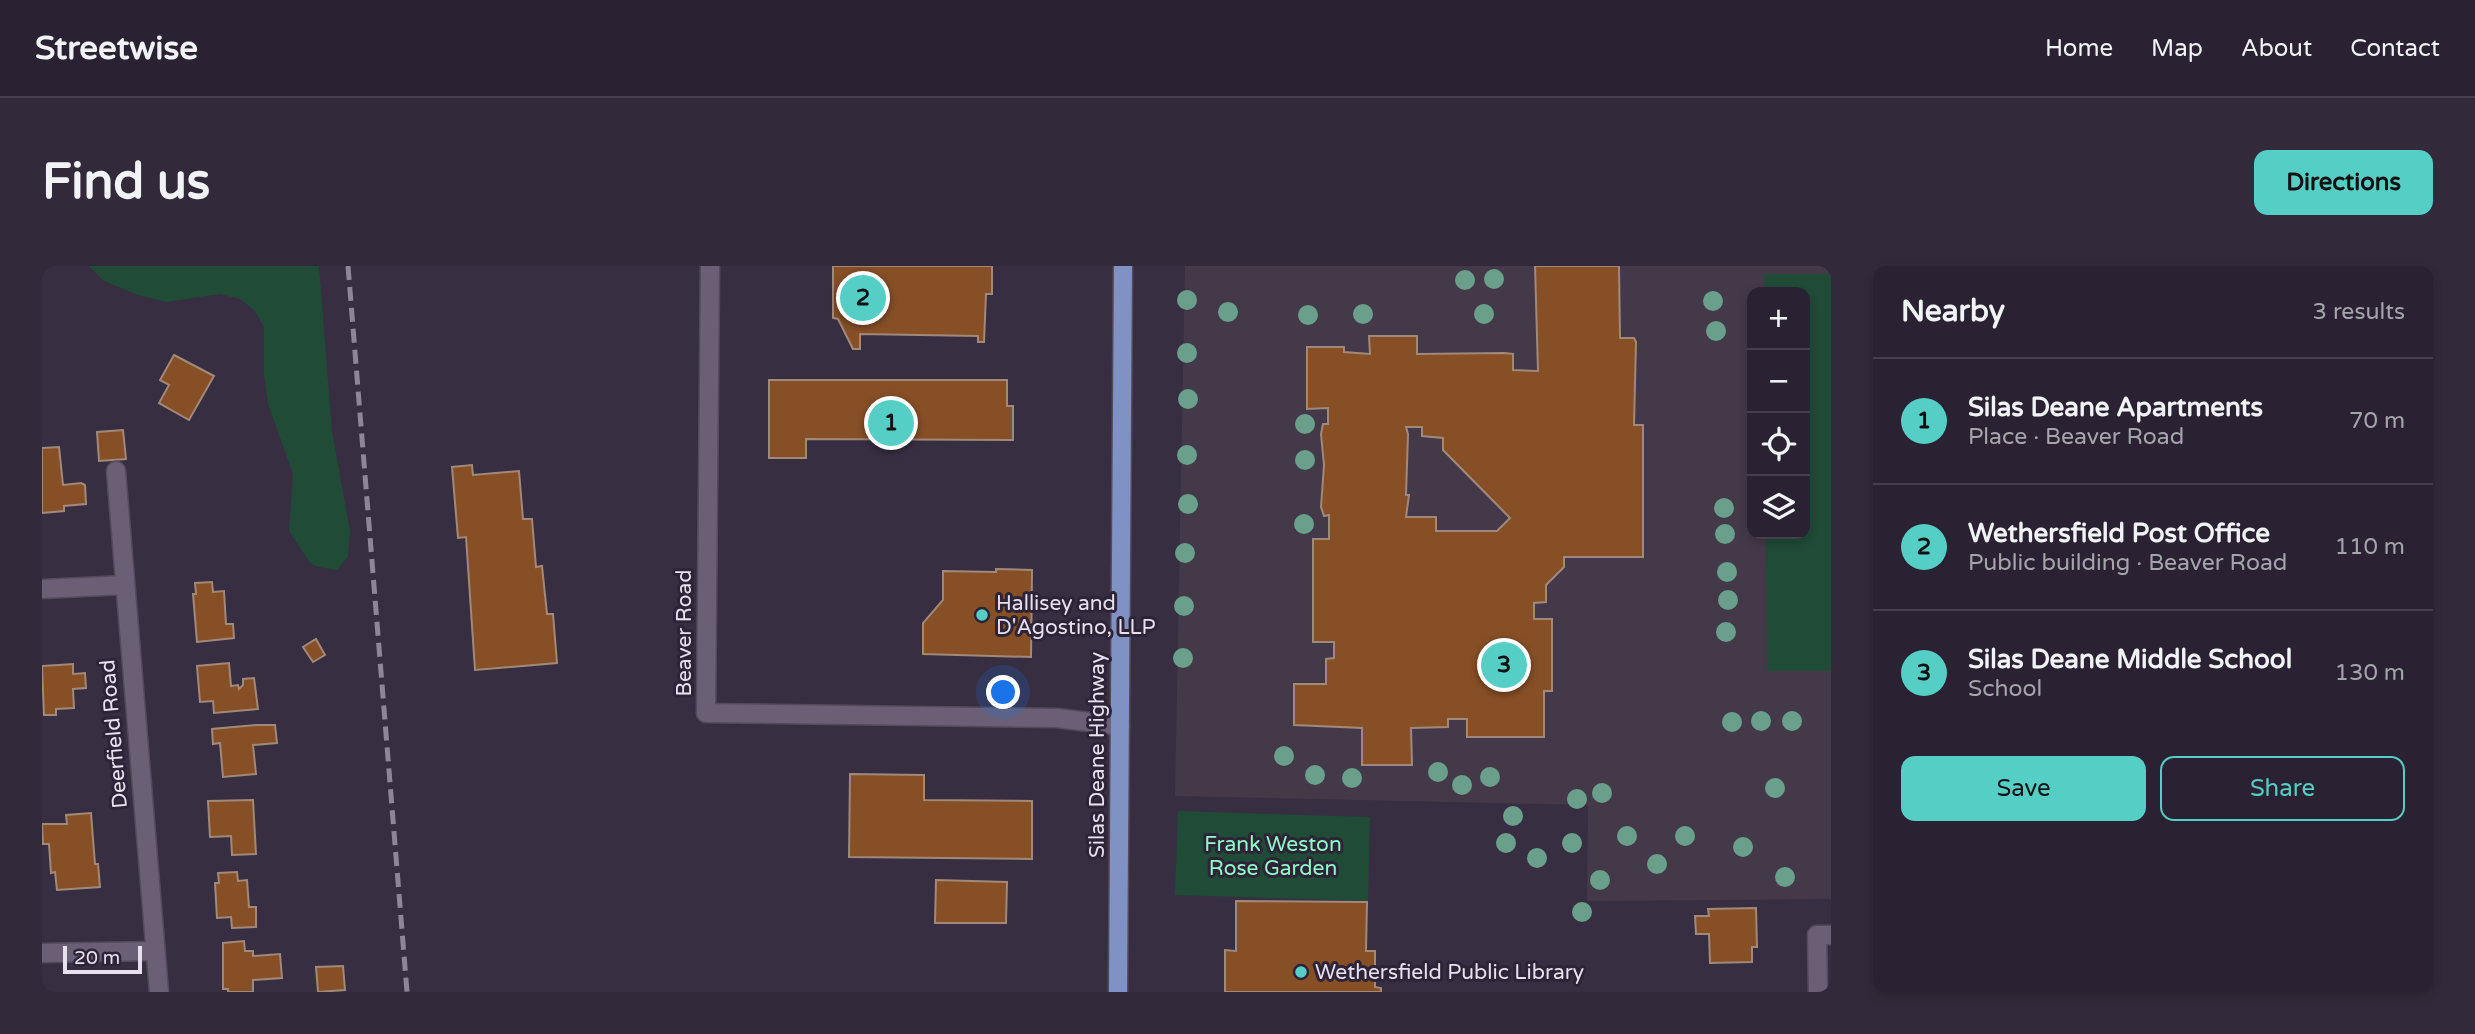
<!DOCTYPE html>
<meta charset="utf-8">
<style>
:root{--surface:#2a2232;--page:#322a3a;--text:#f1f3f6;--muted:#a5a4ac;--line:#463f4d;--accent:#55cec5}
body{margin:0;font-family:"Varela Round",sans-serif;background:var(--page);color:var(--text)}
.controls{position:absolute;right:21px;top:21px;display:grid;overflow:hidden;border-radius:14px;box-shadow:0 4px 10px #0003}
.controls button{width:63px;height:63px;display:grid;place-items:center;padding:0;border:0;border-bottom:2px solid var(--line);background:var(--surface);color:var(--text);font:35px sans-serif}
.scale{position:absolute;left:21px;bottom:18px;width:79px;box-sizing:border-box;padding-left:7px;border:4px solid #e7e0ed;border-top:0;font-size:19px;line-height:24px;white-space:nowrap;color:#e7e0ed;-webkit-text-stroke:5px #2e2437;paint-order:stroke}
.you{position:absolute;left:962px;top:427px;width:24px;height:24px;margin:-18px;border:5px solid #fff;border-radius:50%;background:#1a73e8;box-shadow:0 0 0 10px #1a73e833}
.badge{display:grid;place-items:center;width:46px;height:46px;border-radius:50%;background:var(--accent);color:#111;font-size:23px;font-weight:700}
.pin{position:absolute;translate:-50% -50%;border:4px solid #fff;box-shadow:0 2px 7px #0006}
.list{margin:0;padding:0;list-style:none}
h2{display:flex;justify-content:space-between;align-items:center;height:91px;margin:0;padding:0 28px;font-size:30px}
h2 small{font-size:23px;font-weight:400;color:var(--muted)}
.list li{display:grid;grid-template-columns:46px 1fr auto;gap:21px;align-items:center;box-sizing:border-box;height:126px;padding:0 28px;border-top:2px solid var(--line)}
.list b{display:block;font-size:26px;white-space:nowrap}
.list p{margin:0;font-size:23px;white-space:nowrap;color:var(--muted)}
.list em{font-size:23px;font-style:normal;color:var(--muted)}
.actions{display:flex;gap:14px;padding:21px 28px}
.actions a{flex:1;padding:16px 0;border:2px solid var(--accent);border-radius:14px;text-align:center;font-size:24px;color:var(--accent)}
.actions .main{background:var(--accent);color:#111}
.icon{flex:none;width:38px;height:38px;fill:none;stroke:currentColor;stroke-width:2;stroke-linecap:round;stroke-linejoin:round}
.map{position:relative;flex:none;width:1789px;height:726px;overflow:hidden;border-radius:14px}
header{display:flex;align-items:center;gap:42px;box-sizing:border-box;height:98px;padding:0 35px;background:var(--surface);border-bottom:2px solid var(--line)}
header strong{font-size:33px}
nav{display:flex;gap:38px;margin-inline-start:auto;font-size:24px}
.intro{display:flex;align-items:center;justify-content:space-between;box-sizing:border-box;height:168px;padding:0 42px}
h1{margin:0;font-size:49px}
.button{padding:18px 32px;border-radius:14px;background:var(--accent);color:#111;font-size:24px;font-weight:700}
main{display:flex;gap:42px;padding:0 42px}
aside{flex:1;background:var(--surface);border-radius:14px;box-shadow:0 4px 10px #0003}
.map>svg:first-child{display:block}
</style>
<header>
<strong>Streetwise</strong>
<nav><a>Home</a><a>Map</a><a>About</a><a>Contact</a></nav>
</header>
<div class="intro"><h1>Find us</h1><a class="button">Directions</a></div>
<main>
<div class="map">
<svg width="1789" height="726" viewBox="0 0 1789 726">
<rect width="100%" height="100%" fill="#382e42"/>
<!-- education -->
<path fill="#443949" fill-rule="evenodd" d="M1143,0H1789V633L1545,635L1546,539L1133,530ZM1710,26H1763V268H1710Z"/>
<!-- green -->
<g fill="#1f4b37">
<path d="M47,0H277L290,165L308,265L306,291L295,304L276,301L268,297L247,265L251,208L226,138L222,108V61L213,45L198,33L178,28L124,36L96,29L62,15Z"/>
<path d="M1722,8H1789V405H1725L1724,268H1763V26H1722Z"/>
<path d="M1136,545L1328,551L1326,635L1133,629Z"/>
</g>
<!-- building -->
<g fill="#874f26" stroke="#a1897a" stroke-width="2" fill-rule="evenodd">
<path d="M791,0H950V28H944L942,76H936V70L818,68V83H811L796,53L791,52Z"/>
<path d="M1493,0H1577L1578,72H1592L1594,76L1592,159H1601V291H1522V301L1504,319V336L1492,337V353H1510V425H1502V471H1425V453H1406V461L1369,462L1370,499H1320V462L1252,459V418H1284V393L1292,392V376H1271V273H1287V249L1282,250L1279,241L1282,199L1279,168L1281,158H1286V142L1265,143V81H1302V86L1328,88L1327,70H1375V88L1462,87L1471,88V104L1496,105ZM1364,161H1380V170L1401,172V184L1468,252L1455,265H1394V251H1364L1367,229H1364L1366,168Z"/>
<path d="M132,89L172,110L147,154L117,137L127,119L118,114Z"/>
<path d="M727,114H965V140H971V174L764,173V192H727Z"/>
<path d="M81,164L84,193L57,195L55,166Z"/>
<path d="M17,181L21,219L39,217L43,219L44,238L22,240V245L0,247V182Z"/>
<path d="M430,199L431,209L477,205L481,253H490L494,301L500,300L505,348H511L515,397L433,404L424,271L416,272L410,201Z"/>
<path d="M954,303L990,304L989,391L881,388V357L901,334V305L954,306Z"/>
<path d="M170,316L171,326L182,325L184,358H191L192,372L155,376L151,328H154L153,317Z"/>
<path d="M274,373L283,389L271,396L261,381Z"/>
<path d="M187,397L189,420L196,419L197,423L201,419V413L212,412L216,443L172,447L171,435L158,436L155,400Z"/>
<path d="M31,398V408L43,407L44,422L31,423L32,442L14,443V449H2L0,400Z"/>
<path d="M215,459H233L235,477L211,479L214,508L181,511L178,477L171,478L170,463Z"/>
<path d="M808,508L882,509V534L990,535V593L807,591Z"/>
<path d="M211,534L214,588L190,589L189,570L168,571L166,535Z"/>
<path d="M49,547L53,598H56L58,621L15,624L13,606L9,607L7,578H1L0,558H25L24,549Z"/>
<path d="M195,606L196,615L205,614L207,641H214V661L190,662L189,651L175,652L173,617H177L176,607Z"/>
<path d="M894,614L965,616L964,657H893Z"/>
<path d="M1194,635L1325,636L1324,685H1333V721L1339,722V726H1183V684L1194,685Z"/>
<path d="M1714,642L1715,681H1710V696L1668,697L1667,668H1654L1653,650H1667L1666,643Z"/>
<path d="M202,675L203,685H211V690L238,688L240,712L211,714V726H186V723H181V677Z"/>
<path d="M301,700L303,724L276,726L274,701Z"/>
</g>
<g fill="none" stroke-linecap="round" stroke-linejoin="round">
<!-- street casing -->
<g stroke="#534b5b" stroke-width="21">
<g id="street">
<path d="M668,0L664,447L1015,452L1078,460"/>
<path d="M74,205L117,726"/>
<path d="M0,323L83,319"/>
<path d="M0,687L113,685"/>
<path d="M1776,726L1775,669H1789"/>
</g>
</g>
<!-- primary casing -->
<g stroke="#534b5b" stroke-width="21">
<path id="primary" d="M1076,726L1081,0"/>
</g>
<!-- street -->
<use href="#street" stroke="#6a5f75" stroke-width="18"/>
<!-- primary -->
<use href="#primary" stroke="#8091c3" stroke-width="18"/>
<!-- rail -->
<path stroke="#8e8697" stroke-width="5" stroke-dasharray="14 7" stroke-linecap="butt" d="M306,0L365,726"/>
</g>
<!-- trees -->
<g fill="#699f8b">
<circle cx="1452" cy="13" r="10"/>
<circle cx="1423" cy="14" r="10"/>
<circle cx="1145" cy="34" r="10"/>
<circle cx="1671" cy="35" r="10"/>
<circle cx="1186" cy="46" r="10"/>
<circle cx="1321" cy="48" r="10"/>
<circle cx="1442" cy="48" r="10"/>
<circle cx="1266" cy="49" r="10"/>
<circle cx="1674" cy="65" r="10"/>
<circle cx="1145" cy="87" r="10"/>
<circle cx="1146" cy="133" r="10"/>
<circle cx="1263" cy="158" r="10"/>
<circle cx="1145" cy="189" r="10"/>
<circle cx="1263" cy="194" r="10"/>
<circle cx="1146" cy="238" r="10"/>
<circle cx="1682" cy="242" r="10"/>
<circle cx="1262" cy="258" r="10"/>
<circle cx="1683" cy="268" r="10"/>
<circle cx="1143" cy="287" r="10"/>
<circle cx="1685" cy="306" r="10"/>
<circle cx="1686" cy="334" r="10"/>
<circle cx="1142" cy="340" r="10"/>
<circle cx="1684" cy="366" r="10"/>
<circle cx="1141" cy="392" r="10"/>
<circle cx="1719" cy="455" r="10"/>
<circle cx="1750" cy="455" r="10"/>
<circle cx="1690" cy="456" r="10"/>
<circle cx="1242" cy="490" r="10"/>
<circle cx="1396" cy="506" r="10"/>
<circle cx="1273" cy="509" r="10"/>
<circle cx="1448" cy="511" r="10"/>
<circle cx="1310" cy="512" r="10"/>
<circle cx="1420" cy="519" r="10"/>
<circle cx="1733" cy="522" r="10"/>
<circle cx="1560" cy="527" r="10"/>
<circle cx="1535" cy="533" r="10"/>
<circle cx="1471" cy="550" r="10"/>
<circle cx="1585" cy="570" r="10"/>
<circle cx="1643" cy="570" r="10"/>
<circle cx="1464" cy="577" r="10"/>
<circle cx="1530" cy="577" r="10"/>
<circle cx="1701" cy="581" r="10"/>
<circle cx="1495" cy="592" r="10"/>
<circle cx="1615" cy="598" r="10"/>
<circle cx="1743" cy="611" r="10"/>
<circle cx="1558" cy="614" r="10"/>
<circle cx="1540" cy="646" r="10"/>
</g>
<!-- markers -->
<g fill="#55cec5" stroke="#2e2437" stroke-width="2.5">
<circle cx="940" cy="349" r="7"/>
<circle cx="1259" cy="706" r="7"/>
</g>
<g text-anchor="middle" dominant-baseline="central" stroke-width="6" stroke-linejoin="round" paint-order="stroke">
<!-- poi labels -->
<g font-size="21" fill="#e7e0ed" stroke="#2e2437" text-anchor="start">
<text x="954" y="337">Hallisey and<tspan x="954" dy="24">D'Agostino, LLP</tspan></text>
<text x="1273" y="706">Wethersfield Public Library</text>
</g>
<!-- street labels -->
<g font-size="21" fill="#e7e0ed" stroke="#2e2437">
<text transform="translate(642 367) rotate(-90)">Beaver Road</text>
<text transform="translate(72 468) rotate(-95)">Deerfield Road</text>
<text transform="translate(1055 489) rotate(-90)">Silas Deane Highway</text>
</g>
<!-- park labels -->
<g font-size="21" fill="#91fbc7" stroke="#2e2437">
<text x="1231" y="578">Frank Weston<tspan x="1231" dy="24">Rose Garden</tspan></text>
</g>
</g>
</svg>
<div class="controls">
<button>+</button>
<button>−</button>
<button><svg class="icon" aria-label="locate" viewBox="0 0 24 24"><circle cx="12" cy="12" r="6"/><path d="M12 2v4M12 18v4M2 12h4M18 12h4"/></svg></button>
<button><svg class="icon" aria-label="layers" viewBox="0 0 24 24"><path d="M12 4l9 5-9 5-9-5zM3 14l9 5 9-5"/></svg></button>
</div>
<div class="scale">20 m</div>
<div class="you"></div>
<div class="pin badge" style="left:849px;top:157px">1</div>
<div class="pin badge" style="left:821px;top:32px">2</div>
<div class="pin badge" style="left:1462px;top:399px">3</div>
</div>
<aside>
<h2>Nearby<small>3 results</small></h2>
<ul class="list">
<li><span class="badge">1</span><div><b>Silas Deane Apartments</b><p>Place · Beaver Road</p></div><em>70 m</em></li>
<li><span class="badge">2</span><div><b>Wethersfield Post Office</b><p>Public building · Beaver Road</p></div><em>110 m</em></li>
<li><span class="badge">3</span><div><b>Silas Deane Middle School</b><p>School</p></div><em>130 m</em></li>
</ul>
<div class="actions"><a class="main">Save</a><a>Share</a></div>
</aside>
</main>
